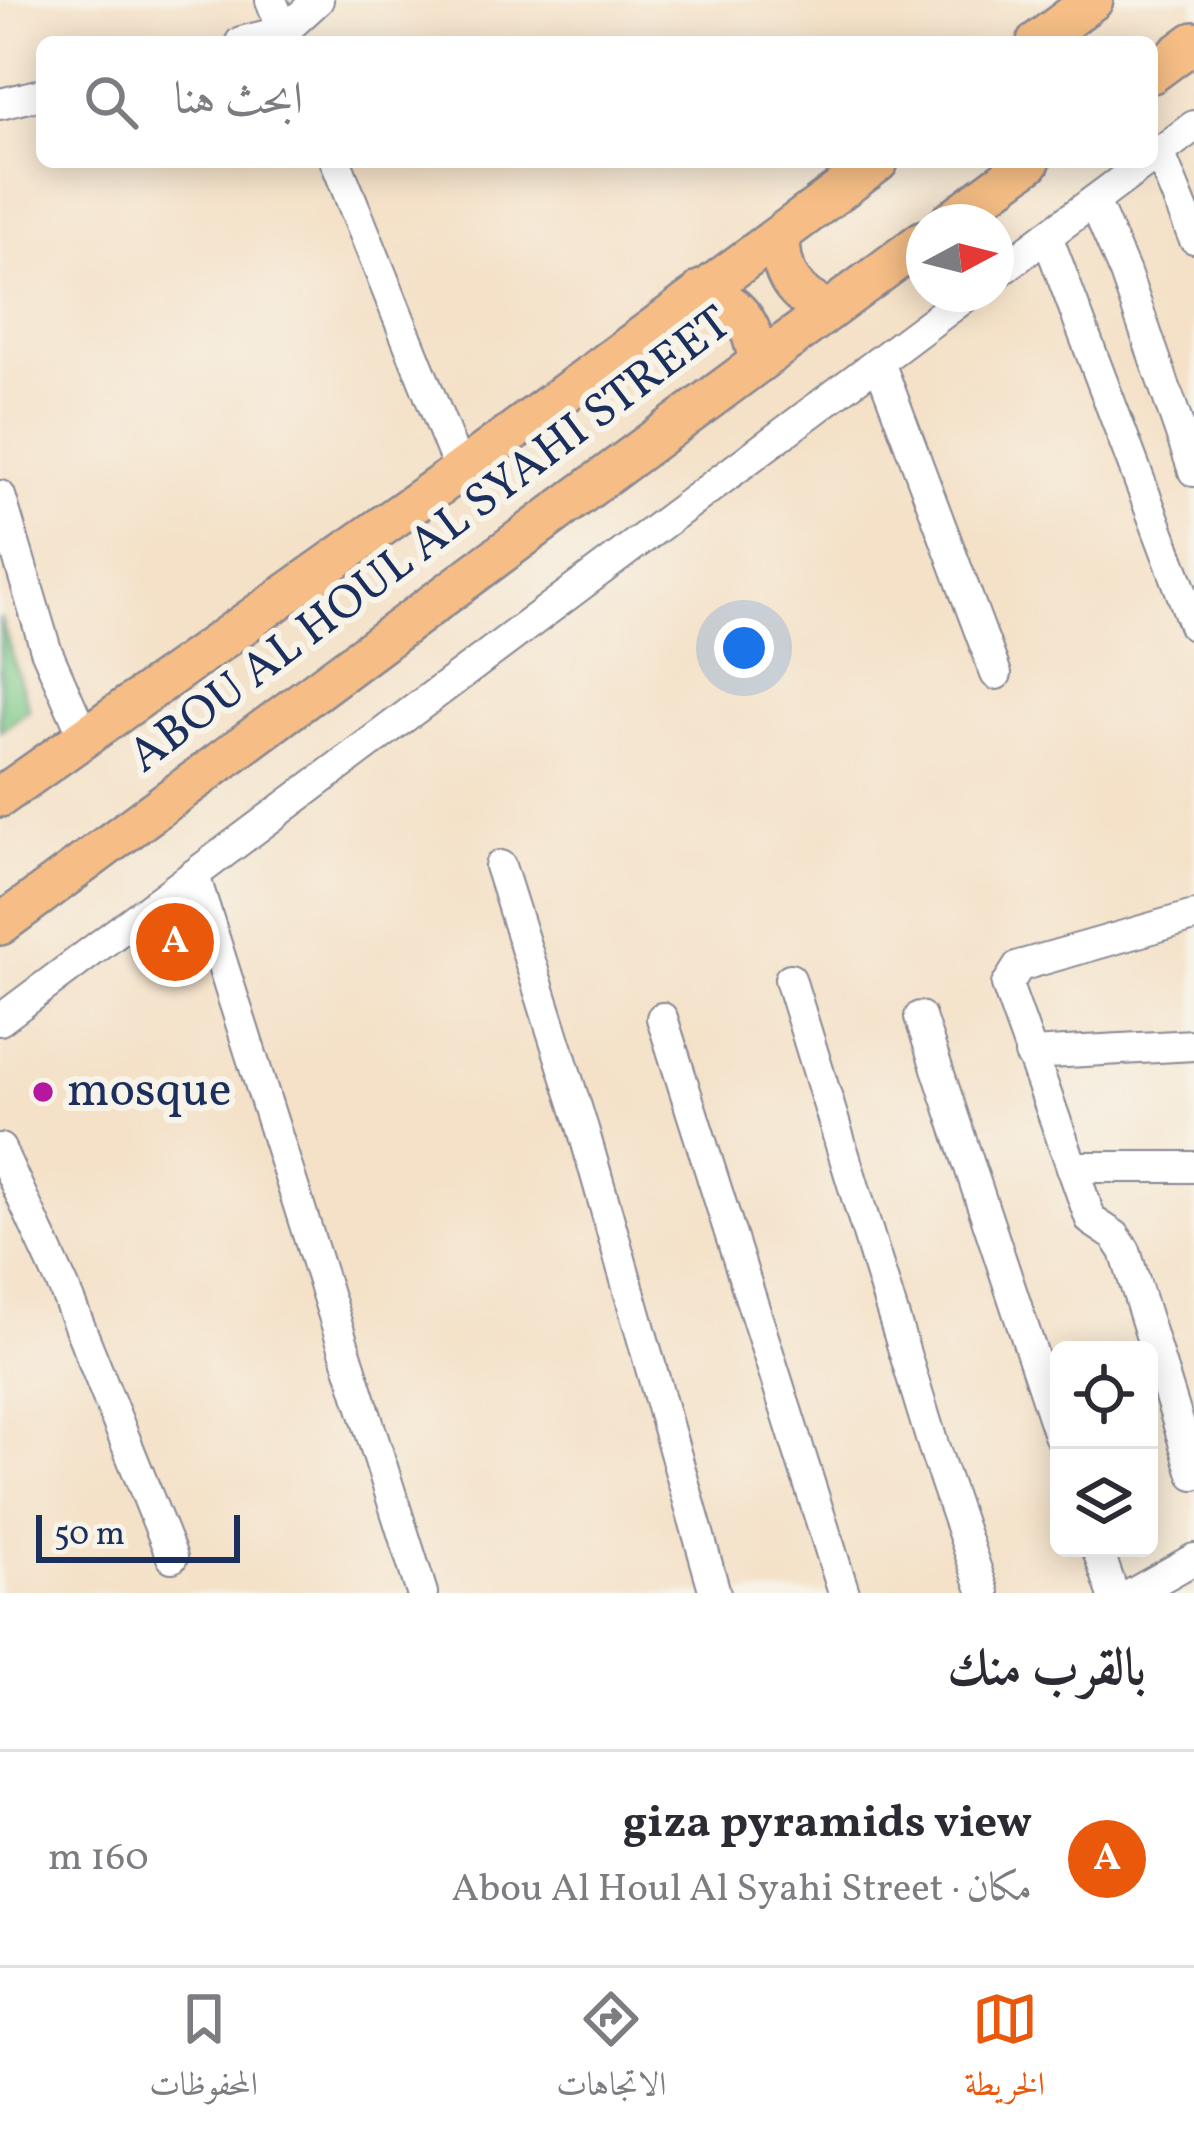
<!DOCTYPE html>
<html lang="ar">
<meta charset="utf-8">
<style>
:root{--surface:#fff;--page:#f7f7f7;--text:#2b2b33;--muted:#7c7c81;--line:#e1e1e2;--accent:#ea580c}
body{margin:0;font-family:Vollkorn,Amiri,serif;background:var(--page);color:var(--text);direction:rtl}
.controls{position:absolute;right:36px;bottom:36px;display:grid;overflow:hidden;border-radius:18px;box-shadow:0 6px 30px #0003}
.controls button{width:108px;height:108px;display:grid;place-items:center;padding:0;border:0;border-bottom:3px solid var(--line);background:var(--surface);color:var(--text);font:60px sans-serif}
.compass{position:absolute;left:906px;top:204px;width:108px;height:108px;border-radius:50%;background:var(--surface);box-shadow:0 6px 30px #0003;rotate:83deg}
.scale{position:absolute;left:36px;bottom:30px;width:204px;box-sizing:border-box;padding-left:12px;border:6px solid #1b2f5e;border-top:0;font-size:33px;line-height:42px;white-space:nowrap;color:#1b2f5e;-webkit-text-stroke:9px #f7f3e8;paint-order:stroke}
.you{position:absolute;left:744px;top:648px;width:42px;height:42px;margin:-30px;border:9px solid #fff;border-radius:50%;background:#1a73e8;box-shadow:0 0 0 18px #1a73e833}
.badge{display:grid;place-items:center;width:78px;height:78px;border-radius:50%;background:var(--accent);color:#fff;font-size:39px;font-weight:700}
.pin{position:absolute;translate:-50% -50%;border:6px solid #fff;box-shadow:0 3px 12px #0006}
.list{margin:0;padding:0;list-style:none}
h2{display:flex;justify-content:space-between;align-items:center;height:156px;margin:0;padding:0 48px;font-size:51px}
h2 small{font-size:39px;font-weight:400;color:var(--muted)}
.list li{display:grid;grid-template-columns:78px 1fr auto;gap:36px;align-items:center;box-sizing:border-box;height:216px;padding:0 48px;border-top:3px solid var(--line)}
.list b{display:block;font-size:45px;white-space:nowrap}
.list p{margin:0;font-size:39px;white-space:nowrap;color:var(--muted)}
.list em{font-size:39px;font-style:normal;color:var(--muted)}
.icon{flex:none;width:66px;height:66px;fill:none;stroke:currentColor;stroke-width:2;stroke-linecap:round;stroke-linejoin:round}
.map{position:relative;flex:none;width:1194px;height:1593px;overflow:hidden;direction:ltr}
.search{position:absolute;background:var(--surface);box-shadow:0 6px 30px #0003;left:36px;right:36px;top:36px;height:132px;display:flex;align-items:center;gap:30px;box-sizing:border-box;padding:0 42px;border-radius:18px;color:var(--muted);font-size:45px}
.sheet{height:372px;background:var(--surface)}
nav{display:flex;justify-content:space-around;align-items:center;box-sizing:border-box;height:168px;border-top:3px solid var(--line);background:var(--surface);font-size:33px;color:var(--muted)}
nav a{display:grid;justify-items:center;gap:6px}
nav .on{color:var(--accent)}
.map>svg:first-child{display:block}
</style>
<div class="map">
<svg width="1194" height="1593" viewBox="0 0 1194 1593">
<rect width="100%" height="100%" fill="#f7f3e8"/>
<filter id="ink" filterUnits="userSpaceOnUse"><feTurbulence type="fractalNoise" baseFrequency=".00833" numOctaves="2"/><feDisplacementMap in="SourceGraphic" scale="24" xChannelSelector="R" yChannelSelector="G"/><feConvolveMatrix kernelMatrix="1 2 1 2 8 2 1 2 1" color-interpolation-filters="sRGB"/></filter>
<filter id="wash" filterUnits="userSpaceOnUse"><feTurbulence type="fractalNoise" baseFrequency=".004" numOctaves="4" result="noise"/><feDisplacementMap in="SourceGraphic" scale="48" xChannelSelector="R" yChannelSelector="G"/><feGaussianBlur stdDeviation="2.7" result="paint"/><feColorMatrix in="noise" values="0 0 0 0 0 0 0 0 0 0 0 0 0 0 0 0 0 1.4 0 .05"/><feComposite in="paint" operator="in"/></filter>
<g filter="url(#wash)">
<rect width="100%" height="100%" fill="#f4e1c8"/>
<!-- green -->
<path fill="#7cc987" stroke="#4c7c72" stroke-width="3" d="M0,617L29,710L0,731Z"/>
</g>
<g filter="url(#ink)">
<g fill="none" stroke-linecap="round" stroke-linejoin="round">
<!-- minor casing -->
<g stroke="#888893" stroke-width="34">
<g id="minor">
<path d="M271,0L288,42"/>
<path d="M241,42L284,31L318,0"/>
<path d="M0,104L42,94"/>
<path d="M1159,152L1194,238"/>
<path d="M1152,158L1194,126"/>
<path d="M336,162L460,471"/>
<path d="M1094,201L1125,273L1194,471"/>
<path d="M1047,236L1194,625"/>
<path d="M996,274L1146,162"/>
<path d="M879,362L996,674"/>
<path d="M0,496L46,650L85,739"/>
<path d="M500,866L583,1129L715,1593"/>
<path d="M194,875L422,1593"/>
<path d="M1194,916L1019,966L1007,985L1091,1220L1115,1236L1125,1251L1194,1474"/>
<path d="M790,979L933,1445L984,1593"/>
<path d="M920,1017L1059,1435"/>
<path d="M662,1018L844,1593"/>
<path d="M0,1020L969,294"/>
<path d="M1030,1054L1194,1045"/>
<path d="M0,1149L64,1288L172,1557"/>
<path d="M1072,1167H1194"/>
<path d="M1097,1548L1113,1593"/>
<path d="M1134,1593L1194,1559"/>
</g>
</g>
<!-- major casing -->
<g stroke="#888893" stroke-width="44">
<g id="major">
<path d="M1037,42L1093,0"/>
<path d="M1152,73L1194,42"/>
<path d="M949,222L1030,162"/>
<path d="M780,236C780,274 793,295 828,310"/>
<path d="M702,290C738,303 753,323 758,361"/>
<path d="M0,797L460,471L878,162"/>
<path d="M0,925L924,240"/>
</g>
</g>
<!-- minor -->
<use href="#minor" stroke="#fff" stroke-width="30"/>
<!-- major -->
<use href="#major" stroke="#f6be86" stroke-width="39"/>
</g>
</g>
<!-- markers -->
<circle fill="#b5179e" stroke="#f7f3e8" stroke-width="4.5" cx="43" cy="1092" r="12"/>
<g text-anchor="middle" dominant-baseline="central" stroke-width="12" stroke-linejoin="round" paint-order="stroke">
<!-- street labels -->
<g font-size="48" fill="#1b2f5e" stroke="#f7f3e8">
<text transform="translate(431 541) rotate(-37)">ABOU AL HOUL AL SYAHI STREET</text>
</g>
<!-- poi labels -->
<g font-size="48" fill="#1b2f5e" stroke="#f7f3e8" text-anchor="start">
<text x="67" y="1092">mosque</text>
</g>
</g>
</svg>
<div class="controls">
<button><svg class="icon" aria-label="locate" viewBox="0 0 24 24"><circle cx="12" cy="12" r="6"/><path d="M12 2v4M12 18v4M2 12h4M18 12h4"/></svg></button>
<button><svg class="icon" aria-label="layers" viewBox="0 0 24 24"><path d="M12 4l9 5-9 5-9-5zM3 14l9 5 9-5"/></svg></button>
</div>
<svg class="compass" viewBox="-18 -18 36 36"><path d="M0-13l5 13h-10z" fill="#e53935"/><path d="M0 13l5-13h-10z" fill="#7c7c81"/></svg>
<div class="scale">50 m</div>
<div class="you"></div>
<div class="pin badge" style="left:175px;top:942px">A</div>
<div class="search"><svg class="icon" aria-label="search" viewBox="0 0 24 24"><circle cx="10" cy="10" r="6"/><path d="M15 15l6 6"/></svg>ابحث هنا</div>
</div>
<section class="sheet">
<h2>بالقرب منك<small></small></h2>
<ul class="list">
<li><span class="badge">A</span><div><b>giza pyramids view</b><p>مكان · Abou Al Houl Al Syahi Street</p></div><em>160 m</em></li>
</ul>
</section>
<nav>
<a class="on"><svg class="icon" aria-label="map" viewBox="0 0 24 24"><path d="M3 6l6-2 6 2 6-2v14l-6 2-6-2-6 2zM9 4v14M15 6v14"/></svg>الخريطة</a>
<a><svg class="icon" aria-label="directions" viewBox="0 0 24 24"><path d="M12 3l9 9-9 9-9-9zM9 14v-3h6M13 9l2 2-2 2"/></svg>الاتجاهات</a>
<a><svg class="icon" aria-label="saved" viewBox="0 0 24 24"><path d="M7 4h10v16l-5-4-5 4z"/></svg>المحفوظات</a>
</nav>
